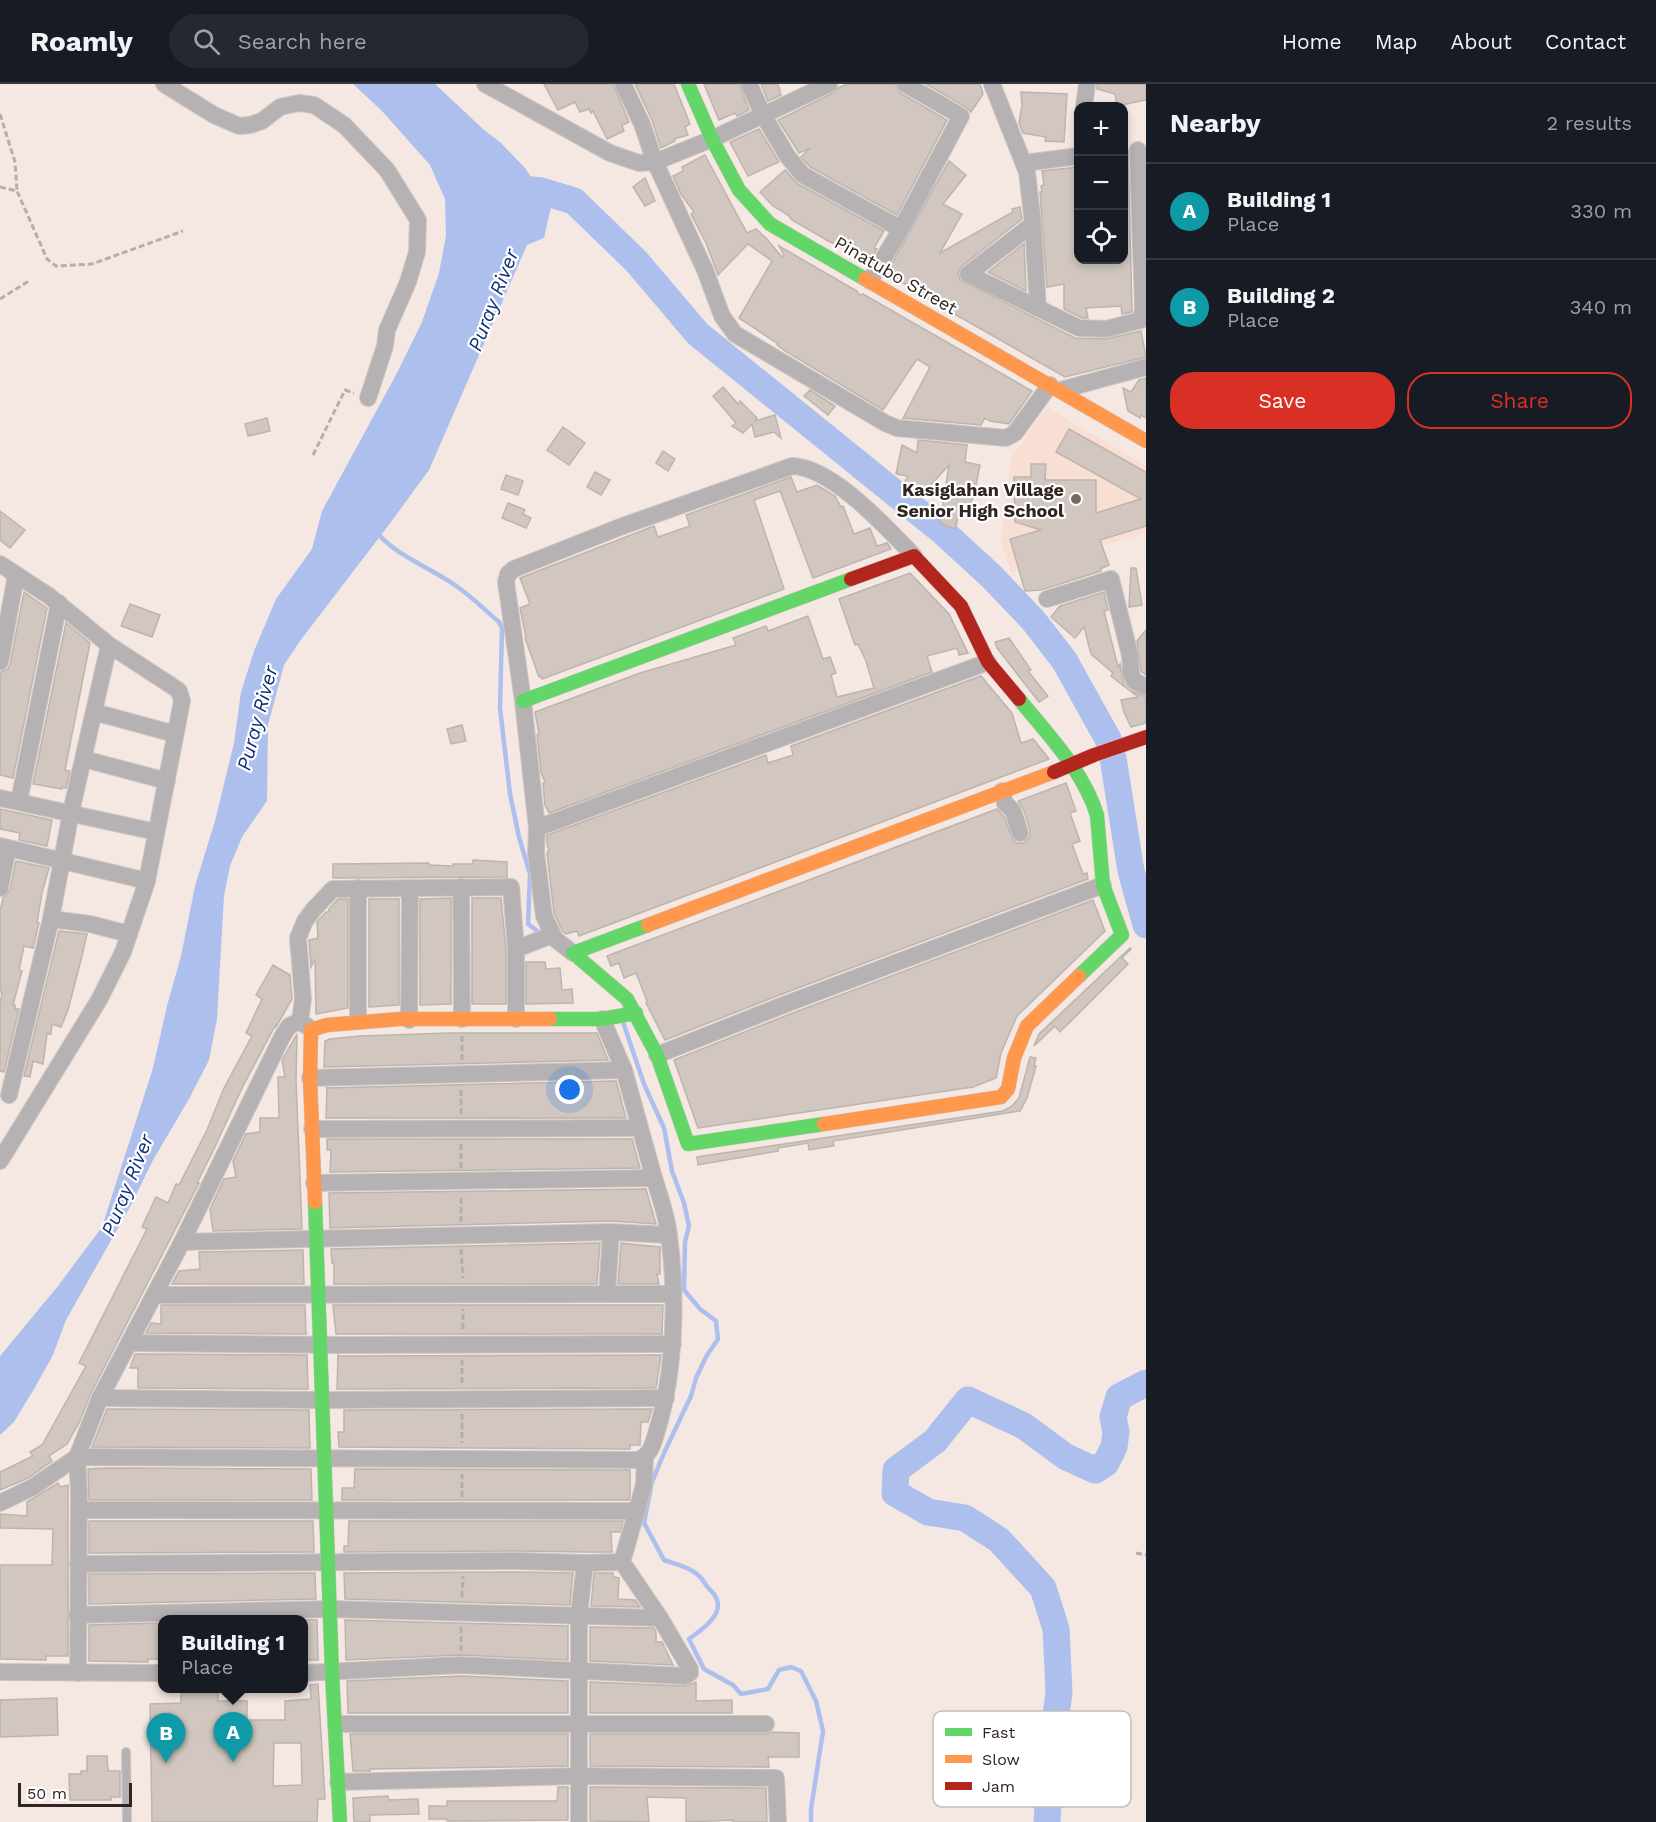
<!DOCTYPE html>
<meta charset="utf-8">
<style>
:root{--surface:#171b24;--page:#242831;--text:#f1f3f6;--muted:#9ea1a6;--line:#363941;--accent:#d93025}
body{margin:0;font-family:"Work Sans",sans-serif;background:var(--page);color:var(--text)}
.controls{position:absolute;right:18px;top:18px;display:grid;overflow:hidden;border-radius:12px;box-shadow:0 3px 9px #0003}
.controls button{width:54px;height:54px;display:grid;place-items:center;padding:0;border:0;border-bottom:2px solid var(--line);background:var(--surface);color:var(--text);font:30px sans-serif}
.scale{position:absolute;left:18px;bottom:15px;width:114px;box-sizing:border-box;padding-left:6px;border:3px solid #302521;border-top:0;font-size:16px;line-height:21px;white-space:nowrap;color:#302521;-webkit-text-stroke:4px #fff;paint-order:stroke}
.you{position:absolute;left:570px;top:1006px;width:21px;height:21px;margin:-15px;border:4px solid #fff;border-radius:50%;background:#1a73e8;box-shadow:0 0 0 9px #1a73e833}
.badge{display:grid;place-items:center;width:39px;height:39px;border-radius:50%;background:var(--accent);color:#fff;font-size:20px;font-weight:700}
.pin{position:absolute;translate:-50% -50px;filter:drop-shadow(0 2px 3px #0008)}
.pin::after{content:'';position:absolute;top:32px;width:21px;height:18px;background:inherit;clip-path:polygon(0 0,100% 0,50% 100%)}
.popup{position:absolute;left:158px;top:1531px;width:150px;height:78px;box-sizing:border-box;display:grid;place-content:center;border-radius:12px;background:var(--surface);filter:drop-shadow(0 2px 4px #0005);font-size:20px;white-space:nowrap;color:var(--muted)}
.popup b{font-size:22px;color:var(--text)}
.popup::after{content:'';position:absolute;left:50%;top:100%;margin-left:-12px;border:12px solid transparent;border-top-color:var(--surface)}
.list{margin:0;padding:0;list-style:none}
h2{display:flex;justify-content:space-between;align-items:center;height:78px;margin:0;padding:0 24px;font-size:26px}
h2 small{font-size:20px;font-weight:400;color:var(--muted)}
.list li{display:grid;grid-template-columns:39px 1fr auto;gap:18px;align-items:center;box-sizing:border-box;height:96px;padding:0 24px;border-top:2px solid var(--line)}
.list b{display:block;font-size:22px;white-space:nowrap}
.list p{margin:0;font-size:20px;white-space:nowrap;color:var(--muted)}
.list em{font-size:20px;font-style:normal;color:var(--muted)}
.actions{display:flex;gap:12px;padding:18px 24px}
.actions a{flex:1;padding:14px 0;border:2px solid var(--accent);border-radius:24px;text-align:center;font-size:21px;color:var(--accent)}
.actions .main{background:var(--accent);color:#fff}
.icon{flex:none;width:33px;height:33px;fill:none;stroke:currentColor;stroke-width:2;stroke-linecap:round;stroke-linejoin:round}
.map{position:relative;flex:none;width:1146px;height:1738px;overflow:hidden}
header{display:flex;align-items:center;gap:36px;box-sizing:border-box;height:84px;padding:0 30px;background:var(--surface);border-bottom:2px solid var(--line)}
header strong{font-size:28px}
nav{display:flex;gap:33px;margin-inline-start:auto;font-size:21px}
.search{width:420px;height:54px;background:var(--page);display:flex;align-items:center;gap:15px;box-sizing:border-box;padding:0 21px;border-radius:33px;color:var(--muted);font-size:22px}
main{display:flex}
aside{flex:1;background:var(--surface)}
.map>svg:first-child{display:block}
</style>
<header>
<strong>Roamly</strong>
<div class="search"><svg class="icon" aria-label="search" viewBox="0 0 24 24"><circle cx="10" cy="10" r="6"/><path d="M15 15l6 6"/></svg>Search here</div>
<nav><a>Home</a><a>Map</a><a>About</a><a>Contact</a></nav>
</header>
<main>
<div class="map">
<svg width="1146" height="1738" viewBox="0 0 1146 1738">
<rect width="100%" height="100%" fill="#f5e8e3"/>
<!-- built -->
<path fill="#f9ded4" d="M1047,323L1146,382V449L1011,488L1001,459L1011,374Z"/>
<!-- water -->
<path fill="#adbfec" d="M353,0H435L483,45L501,59L525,84L551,123L544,154L527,161L429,386L391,438L300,557L284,581L268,641L267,717L242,753L230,782L224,812L217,935L209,976L189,1015L153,1076L131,1121L66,1236L53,1271L34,1305L14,1338L0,1351V1272L58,1202L102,1143L153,984L167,922L181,872L195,802L215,737L234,659L241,608L254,567L276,515L312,465L322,427L398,287L422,238L439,189L446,152L445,115L430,81L382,27Z"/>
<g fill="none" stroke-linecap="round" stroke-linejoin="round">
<!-- stream -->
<g stroke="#adbfec" stroke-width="4.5">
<path d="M377,448C392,470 437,487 459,504C473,514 486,527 499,538L502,544L500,624L510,710L519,753L530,790L528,840L541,850"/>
<path d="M623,938L644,1000L664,1044L672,1087L684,1119L689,1142L685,1158L684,1206L700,1225L716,1237L718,1255L707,1271L696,1294L691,1312L664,1369L652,1398L644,1439L664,1476C682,1482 697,1485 706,1501C710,1507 715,1509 717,1516C723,1532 700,1547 689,1555L704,1585L733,1601L741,1610L768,1605L779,1586L791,1583L801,1587L816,1617L823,1647L811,1725V1738"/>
</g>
<!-- river -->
<g stroke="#adbfec" stroke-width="27">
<path d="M513,104L541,107L574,117L636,177L698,250L943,448L991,492L1033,536L1064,576L1108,655L1113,674L1131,787L1146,841"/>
<path d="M1047,1738L1051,1670L1059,1608L1056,1545L1043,1504L999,1456L965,1434L928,1428L895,1409L896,1386L935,1357L968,1316L1024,1342L1066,1373L1095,1386L1106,1379L1114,1363L1116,1348L1113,1333L1119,1313L1146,1299"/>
</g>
</g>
<!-- building -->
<g fill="#d1c7c0" stroke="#bdb4ae" stroke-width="1.5" fill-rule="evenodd">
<path d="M544,0H613L629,38L622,41L624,47L607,55L593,27L591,29L589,25L580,28L575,18L558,26Z"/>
<path d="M635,0H674L690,40L685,43L688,51L674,55L675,57L661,64L652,36Z"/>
<path d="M704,0H739L749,26L737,32L735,29L719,36Z"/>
<path d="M761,0H778L781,11L768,17Z"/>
<path d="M847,0H895L900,9L947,36L897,131L810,83L801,73L810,64L799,69L778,36L833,9L838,4Z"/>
<path d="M926,0H980L983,10L971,28L966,23Z"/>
<path d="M1097,0H1146V16L1117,22L1115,10L1097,5Z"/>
<path d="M1021,8L1067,10L1064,58L1045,57L1046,53L1023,49L1019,39L1022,21Z"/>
<path d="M759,45L779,78L748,92L730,58Z"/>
<path d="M1124,66H1128L1132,228L1122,230L1121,222L1086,224L1088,234H1082L1064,225V200L1047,203L1040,108H1042L1041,102L1044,101L1042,87L1078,83V176H1124Z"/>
<path d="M705,71L747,149L756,145L766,154L782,173L784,171L779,162L857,207L859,211L863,210L1032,307L1009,340L990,337L985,334L981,341L903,334L930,283L917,275L883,326L785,267L777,261L778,260L739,234L772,177L748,160L718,191L706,159L691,130L694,128L681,110L673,92L683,87L682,83Z"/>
<path d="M949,77L966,91L943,120L962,130L940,169L1013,128L1012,125L1020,123L1022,135L962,182L958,190L960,196L1075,254L1106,255L1141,247L1146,273L1065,293L923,212L902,198V199L891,194L895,188L889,185Z"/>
<path d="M785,86L798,100L884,147L874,164L877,165L868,179L857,173L859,170L830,158L792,136L788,131L773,122L760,108Z"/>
<path d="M645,94L655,117L645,122L633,103Z"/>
<path d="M1024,160L1026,207L988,188Z"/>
<path d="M1146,294V334L1141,331L1140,334L1128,327L1123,304L1131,308L1139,296Z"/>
<path d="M723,303L738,320L740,317L757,334L755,337L775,331L781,354L774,348L755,353L752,340L743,349L732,342L736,339L713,312Z"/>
<path d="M810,306L835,322L828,331L804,312Z"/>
<path d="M267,334L270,347L248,352L245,340Z"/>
<path d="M563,343L585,359L569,381L547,366Z"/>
<path d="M1069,345L1146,388V442L1100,456L1109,481L1100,485L1101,487L1041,506L1025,507L1010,455L1041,446L1015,438L1014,393H1031V380H1046L1045,396H1096V429L1141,415L1056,368Z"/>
<path d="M918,356L967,361L965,378L980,381L974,411L966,429L960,426L955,445L940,439L949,381L917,416L903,401L908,392L896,390L902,361L917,369Z"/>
<path d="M663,367L675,375L668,387L656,379Z"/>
<path d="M595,388L610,396L601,411L587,403Z"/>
<path d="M506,391L523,397L518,411L501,405Z"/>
<path d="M791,393L797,408L817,401L835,412L841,423L843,422L854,450L870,444L877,462L887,459L891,465L813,494L780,407L754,416L784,505L542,595L541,592L539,593L525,554L526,553L520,524L530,520L520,494L654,442L658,453L690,442L686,431Z"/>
<path d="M508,419L525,426L523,430L531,434L526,444L502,434Z"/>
<path d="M0,427L25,446L10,464L0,456Z"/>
<path d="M1131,484H1136L1142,521L1129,523Z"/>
<path d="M910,489L949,530L968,569L959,571L957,564L927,572L932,588L549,729L545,721L543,699L545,698L541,688L537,651L539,650L535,628L640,589L736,561L733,554L766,542L768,547L808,532L823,575L830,573L836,589L831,591L837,613L874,604L866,577L858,560L855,561L839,515Z"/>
<path d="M24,508L47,524L13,694L0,691V592L1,588L8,585L10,580Z"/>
<path d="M1104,508L1108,526L1104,527L1118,583L1120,580L1124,601L1129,606L1146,613V639L1131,643L1124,628L1121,616L1138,613L1111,592L1113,589L1091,570L1084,543L1075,554L1051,533L1060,522Z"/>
<path d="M130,520L160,531L152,553L121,542Z"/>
<path d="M66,539L90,559L65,686L70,687L66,704L62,703V705L33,700Z"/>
<path d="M1146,546V591L1141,587L1137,557Z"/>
<path d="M1009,554L1031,586L1028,587L1048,612L1039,618L997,564L995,558Z"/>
<path d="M981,592L1012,629L1021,659L1033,655L1049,675L579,852L577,847L566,850L563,848L554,829L547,769L549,766L547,760V751L766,671L768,679L793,671L791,662Z"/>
<path d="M462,641L466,657L451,660L447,645Z"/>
<path d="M1066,699L1076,727L1070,729L1080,757L1072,760L1083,790L1087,789L1088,795L782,910L665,956L646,919L647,917L636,889L624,894L619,879L611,882L607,872L997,725L1004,733L1013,756L1017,759H1024L1030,752V746L1023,724L1018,717Z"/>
<path d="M0,725L52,736L47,762L19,756L20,749L0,745Z"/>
<path d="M473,776L507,778V793L333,794V780L429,779V781L453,782V780H473Z"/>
<path d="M16,777L49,784L42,809L37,838L39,839L33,864L24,862L19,886L22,887L13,921H15V925H19L4,988L0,987V922L2,908H0V827L3,814L10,806Z"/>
<path d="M451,814V920L420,921V815Z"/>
<path d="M472,814H501L506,865V920H472Z"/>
<path d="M338,815H348V924L316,930L315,875L311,883L309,856L318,854L317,838L326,828H329V825Z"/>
<path d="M369,815H399V921L369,923Z"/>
<path d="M1093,816L1105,847L1017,932L1001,969L996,994L973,1003L698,1044L674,976L790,930Z"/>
<path d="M59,847L87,850L82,872L68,926L61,943L52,940L51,950H47L43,980L33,977L30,993L24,992Z"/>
<path d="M1130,864L1131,865L1122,874L1128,880L1060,948L1055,942L1034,962L1039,950Z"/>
<path d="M526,878H545L546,885L560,884L562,906L572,905L573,919L526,920Z"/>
<path d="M273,881L290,891L292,915L276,943V940L243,1002L214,1065L197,1099H199L91,1309L79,1339L67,1360L49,1372L52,1377L28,1394L0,1406V1388L33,1372L30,1368L42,1361L86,1282L79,1279L147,1145L142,1143L156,1113L168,1119L176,1100L179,1101L207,1046L224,1004L252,952L246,949L262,915L256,911Z"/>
<path d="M448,949H597L608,976L324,983L325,957L330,955L360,952Z"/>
<path d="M297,950L296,995L302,1145L213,1147L210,1125L224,1095L236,1093L233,1077L246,1050L260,1048V1034H279L278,993H285L282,976Z"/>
<path d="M1030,973L1036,974L1034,982H1036L1027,1014L1020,1027L833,1057L834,1062L809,1066L808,1059L778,1064V1067L698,1081L697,1073L1003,1027L1012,1022L1019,1014Z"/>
<path d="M616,997L626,1034H326L327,1004H325Z"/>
<path d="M327,1055H632L640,1084L330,1088L331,1066H327Z"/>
<path d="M646,1105L656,1140L611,1137L330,1144L329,1109Z"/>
<path d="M600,1159L597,1200H334V1179H332L331,1165Z"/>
<path d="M621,1159L660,1163V1190H657L659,1200H618Z"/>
<path d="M303,1166L304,1200H172L179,1187L200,1185L199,1168Z"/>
<path d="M161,1221H305L306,1250L146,1249L151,1239L161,1240Z"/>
<path d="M333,1221H663L662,1250H336Z"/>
<path d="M135,1270L307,1271L308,1305L138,1304V1284H130Z"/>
<path d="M338,1271L339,1272L661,1271L656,1304L337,1305Z"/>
<path d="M107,1325L309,1326L310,1364L92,1363Z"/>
<path d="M652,1325L648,1338H641L640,1361H630V1365L339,1363L338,1348H344V1326Z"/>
<path d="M108,1384L311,1385L312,1416H89L88,1385Z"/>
<path d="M355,1385L630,1386V1411L629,1416H342V1404H354Z"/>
<path d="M58,1399L60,1403L68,1401V1572H46V1576L0,1575V1481H52L53,1445L0,1444V1430L27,1432V1418Z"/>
<path d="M89,1437H313L314,1468L89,1469Z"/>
<path d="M349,1437H623L620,1448H611L612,1468H585L518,1467L344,1468V1462H348Z"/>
<path d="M518,1488L573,1489L570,1521L345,1515L344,1489Z"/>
<path d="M315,1489L316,1515L89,1520V1490Z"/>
<path d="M594,1489H613V1493L619,1494L618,1515L635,1516L640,1523L591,1522Z"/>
<path d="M303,1536H317L318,1576H303Z"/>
<path d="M345,1536L568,1542V1576L460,1571L346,1576Z"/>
<path d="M162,1539V1575H148V1578L89,1577V1541Z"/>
<path d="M590,1543L654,1544L656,1548V1558H662L673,1581L590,1577Z"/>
<path d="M461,1592L568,1597V1629H348L347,1597Z"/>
<path d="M590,1598L684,1602L696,1598V1617L732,1616V1629H590Z"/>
<path d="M318,1600L325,1715H318L317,1738H152L150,1620L181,1619V1605L218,1607V1617H247V1636H285V1617L311,1615L310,1601ZM274,1659H301L302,1701L273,1702Z"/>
<path d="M57,1614L58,1651L0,1653V1616Z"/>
<path d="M772,1648L799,1649V1673H768L769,1683L590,1682V1650H766Z"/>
<path d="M350,1650H568V1682L370,1685V1687H353Z"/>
<path d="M87,1672H107L108,1687H120V1713H111V1716H70L69,1690H81V1687H87Z"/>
<path d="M558,1703H568V1736L447,1737V1735H429V1722H447V1717H557Z"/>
<path d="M590,1703L766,1704L767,1738H733V1736L686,1738V1714L647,1713L649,1738L590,1737Z"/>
<path d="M388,1712L389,1716L418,1715L419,1730L370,1731V1738H354L353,1714Z"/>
</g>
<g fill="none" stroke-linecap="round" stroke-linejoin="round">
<!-- lane casing -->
<g stroke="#d0c6c2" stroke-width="10">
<path id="lane" d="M126,1668L127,1738"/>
</g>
<!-- street casing -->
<g stroke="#d0c6c2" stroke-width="18">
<g id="street">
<path d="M164,0L214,31L239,42L250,41L262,37L280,23L299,19L314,21L344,41L387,86L418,136L417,168L408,198L387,246L385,262L368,314"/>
<path d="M485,0L610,69L639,79L655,78L712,55L829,0"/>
<path d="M623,0L642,40L655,78L705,186L722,232L735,250L885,339L897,344L1006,354L1015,349L1050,301"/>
<path d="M749,0L763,31L788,73L803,91L901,145"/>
<path d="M992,0L1027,88L1033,140L1038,224"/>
<path d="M1084,22L1087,0"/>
<path d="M1025,79L1078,72"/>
<path d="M1033,140L968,190L1079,244L1106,245L1141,236L1143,225L1138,66"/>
<path d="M870,197L901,145L961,32L905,0"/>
<path d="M1061,306L1146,283"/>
<path d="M0,480L49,512L109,561L172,602L179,607L182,617L147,797L123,868L99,916L0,1077"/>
<path d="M1047,515L1111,495L1130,571L1131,589L1134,597L1146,603"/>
<path d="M0,578L16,492"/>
<path d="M94,628L175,650"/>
<path d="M84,675L167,697"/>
<path d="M1002,707L1005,719L1013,727L1020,749"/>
<path d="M0,714L156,748"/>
<path d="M19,717L59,519"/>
<path d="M537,744L988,578"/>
<path d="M0,762L147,797"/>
<path d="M461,803L462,935"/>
<path d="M0,804L8,764"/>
<path d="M358,804V936"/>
<path d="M51,835L90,840L129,850"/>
<path d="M516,865L552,851"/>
<path d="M573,869L555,855L544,832L536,769L537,744L523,617L506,498L508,490L514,485L620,443L792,382C832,383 887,444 914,472"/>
<path d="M602,935L624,986L654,1094"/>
<path d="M409,936L410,804"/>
<path d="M308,943L300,937L303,915L298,854L305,837L314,825L333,805L511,803L516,865V935"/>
<path d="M657,971L786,920L1103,801"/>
<path d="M310,994L624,986"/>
<path d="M9,1011L51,835L71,728L109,561"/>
<path d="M312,1045L639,1044"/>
<path d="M182,1158L611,1148L669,1151"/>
<path d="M607,1210L611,1148"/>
<path d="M154,1211L672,1210"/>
<path d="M129,1259L339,1261L673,1260"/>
<path d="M100,1314L323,1316L666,1314"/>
<path d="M0,1419L33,1403L77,1373L638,1376C652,1371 654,1356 658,1343C675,1286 677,1211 669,1152C667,1132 660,1113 654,1094L314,1099"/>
<path d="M79,1426L637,1427"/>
<path d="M585,1479L622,1478"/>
<path d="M78,1480L518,1477L585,1479L579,1531V1738"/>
<path d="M77,1531L331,1525L660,1534"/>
<path d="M0,1588L162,1589"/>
<path d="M78,1589L79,1409L77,1373L100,1314L182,1158L282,953L289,942L300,937"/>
<path d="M304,1589L461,1581L685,1592L690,1589V1585L660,1534L622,1478L644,1401L645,1374"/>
<path d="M336,1640H766"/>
<path d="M338,1698L578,1692L776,1694L778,1738"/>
</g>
</g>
<!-- fast casing -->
<g stroke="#d0c6c2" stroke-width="15">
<g id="fast">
<path d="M688,0L712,55L739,106L770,140L865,195"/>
<path d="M1019,615C1048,651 1083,686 1097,731L1103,801L1122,851L1079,892"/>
<path d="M523,617L851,495"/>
<path d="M648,841L573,869L627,915L657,971L688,1060L824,1040"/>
<path d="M550,935H602L636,929"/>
<path d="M315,1118L332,1589L340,1738"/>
</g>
</g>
<!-- slow casing -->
<g stroke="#d0c6c2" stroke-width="15">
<g id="slow">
<path d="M865,195L1146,357"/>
<path d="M648,841L1054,688"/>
<path d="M824,1040L1001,1013L1008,1005L1014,974L1027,942L1079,892"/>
<path d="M315,1118L310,994L311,946L327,941L400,935H550"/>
</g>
</g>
<!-- jam casing -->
<g stroke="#d0c6c2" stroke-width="15">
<g id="jam">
<path d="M851,495L914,472L961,522L988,578L1019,615"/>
<path d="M1054,688L1094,671L1146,653"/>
</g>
</g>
<!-- path -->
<g stroke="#b4afae" stroke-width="3" stroke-dasharray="6 3" stroke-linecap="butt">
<path d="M0,30L15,78L17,107"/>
<path d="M0,103L17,107L47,175L56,182L92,180L183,147"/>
<path d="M0,215L29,197"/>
<path d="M313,371L345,306L354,309"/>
<path d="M462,976V952"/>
<path d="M461,1030V1006"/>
<path d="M461,1060V1084"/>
<path d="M461,1138V1111"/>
<path d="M461,1165L463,1194"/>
<path d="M463,1245V1225"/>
<path d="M462,1299V1276"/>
<path d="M462,1330V1359"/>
<path d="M462,1413V1390"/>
<path d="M1136,1469L1146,1471"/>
<path d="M462,1513L463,1492"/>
<path d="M461,1567V1543"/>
</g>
<!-- lane -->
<use href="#lane" stroke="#b6b2b4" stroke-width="8"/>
<!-- street -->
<use href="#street" stroke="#b6b2b4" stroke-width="16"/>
<!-- fast -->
<use href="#fast" stroke="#63d668" stroke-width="14"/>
<!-- slow -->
<use href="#slow" stroke="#ff974d" stroke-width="14"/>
<!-- jam -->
<use href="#jam" stroke="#b3261e" stroke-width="14"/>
</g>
<!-- markers -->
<circle fill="#756965" stroke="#fff" stroke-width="2" cx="1076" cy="415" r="6"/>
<g text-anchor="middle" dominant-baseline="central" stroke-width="4.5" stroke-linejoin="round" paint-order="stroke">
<!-- street labels -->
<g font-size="18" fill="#302521" stroke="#fff">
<text transform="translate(896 191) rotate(30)">Pinatubo Street</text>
</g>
<!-- poi labels -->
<g font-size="18" font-weight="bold" fill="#302521" stroke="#fff" text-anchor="end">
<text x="1064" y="405">Kasiglahan Village<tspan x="1064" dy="21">Senior High School</tspan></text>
</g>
<!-- water labels -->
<g font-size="20" font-style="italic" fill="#14307b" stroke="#fff">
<text transform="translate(493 216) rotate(-69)">Puray River</text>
<text transform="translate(257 634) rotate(-75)">Puray River</text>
<text transform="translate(127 1101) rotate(-68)">Puray River</text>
</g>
</g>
<!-- legend -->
<rect x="933" y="1627" width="198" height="96" rx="9" fill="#fff" stroke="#c1bebc" stroke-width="1.5"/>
<rect x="945" y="1644" width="27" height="8" fill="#63d668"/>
<rect x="945" y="1671" width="27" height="8" fill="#ff974d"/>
<rect x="945" y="1698" width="27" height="8" fill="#b3261e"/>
<g font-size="16" fill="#302521">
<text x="982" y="1654">Fast</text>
<text x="982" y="1681">Slow</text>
<text x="982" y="1708">Jam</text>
</g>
</svg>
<div class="controls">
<button>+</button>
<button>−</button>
<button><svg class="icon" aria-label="locate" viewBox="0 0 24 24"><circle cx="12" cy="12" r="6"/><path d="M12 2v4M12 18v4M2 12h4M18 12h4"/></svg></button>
</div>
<div class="scale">50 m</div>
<div class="you"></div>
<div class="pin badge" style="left:233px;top:1678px;background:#0f9aa8">A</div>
<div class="popup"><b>Building 1</b>Place</div>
<div class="pin badge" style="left:166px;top:1679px;background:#0f9aa8">B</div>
</div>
<aside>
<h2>Nearby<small>2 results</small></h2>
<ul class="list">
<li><span class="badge" style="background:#0f9aa8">A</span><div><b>Building 1</b><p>Place</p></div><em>330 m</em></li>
<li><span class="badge" style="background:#0f9aa8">B</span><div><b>Building 2</b><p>Place</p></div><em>340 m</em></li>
</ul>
<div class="actions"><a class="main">Save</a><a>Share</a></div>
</aside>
</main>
